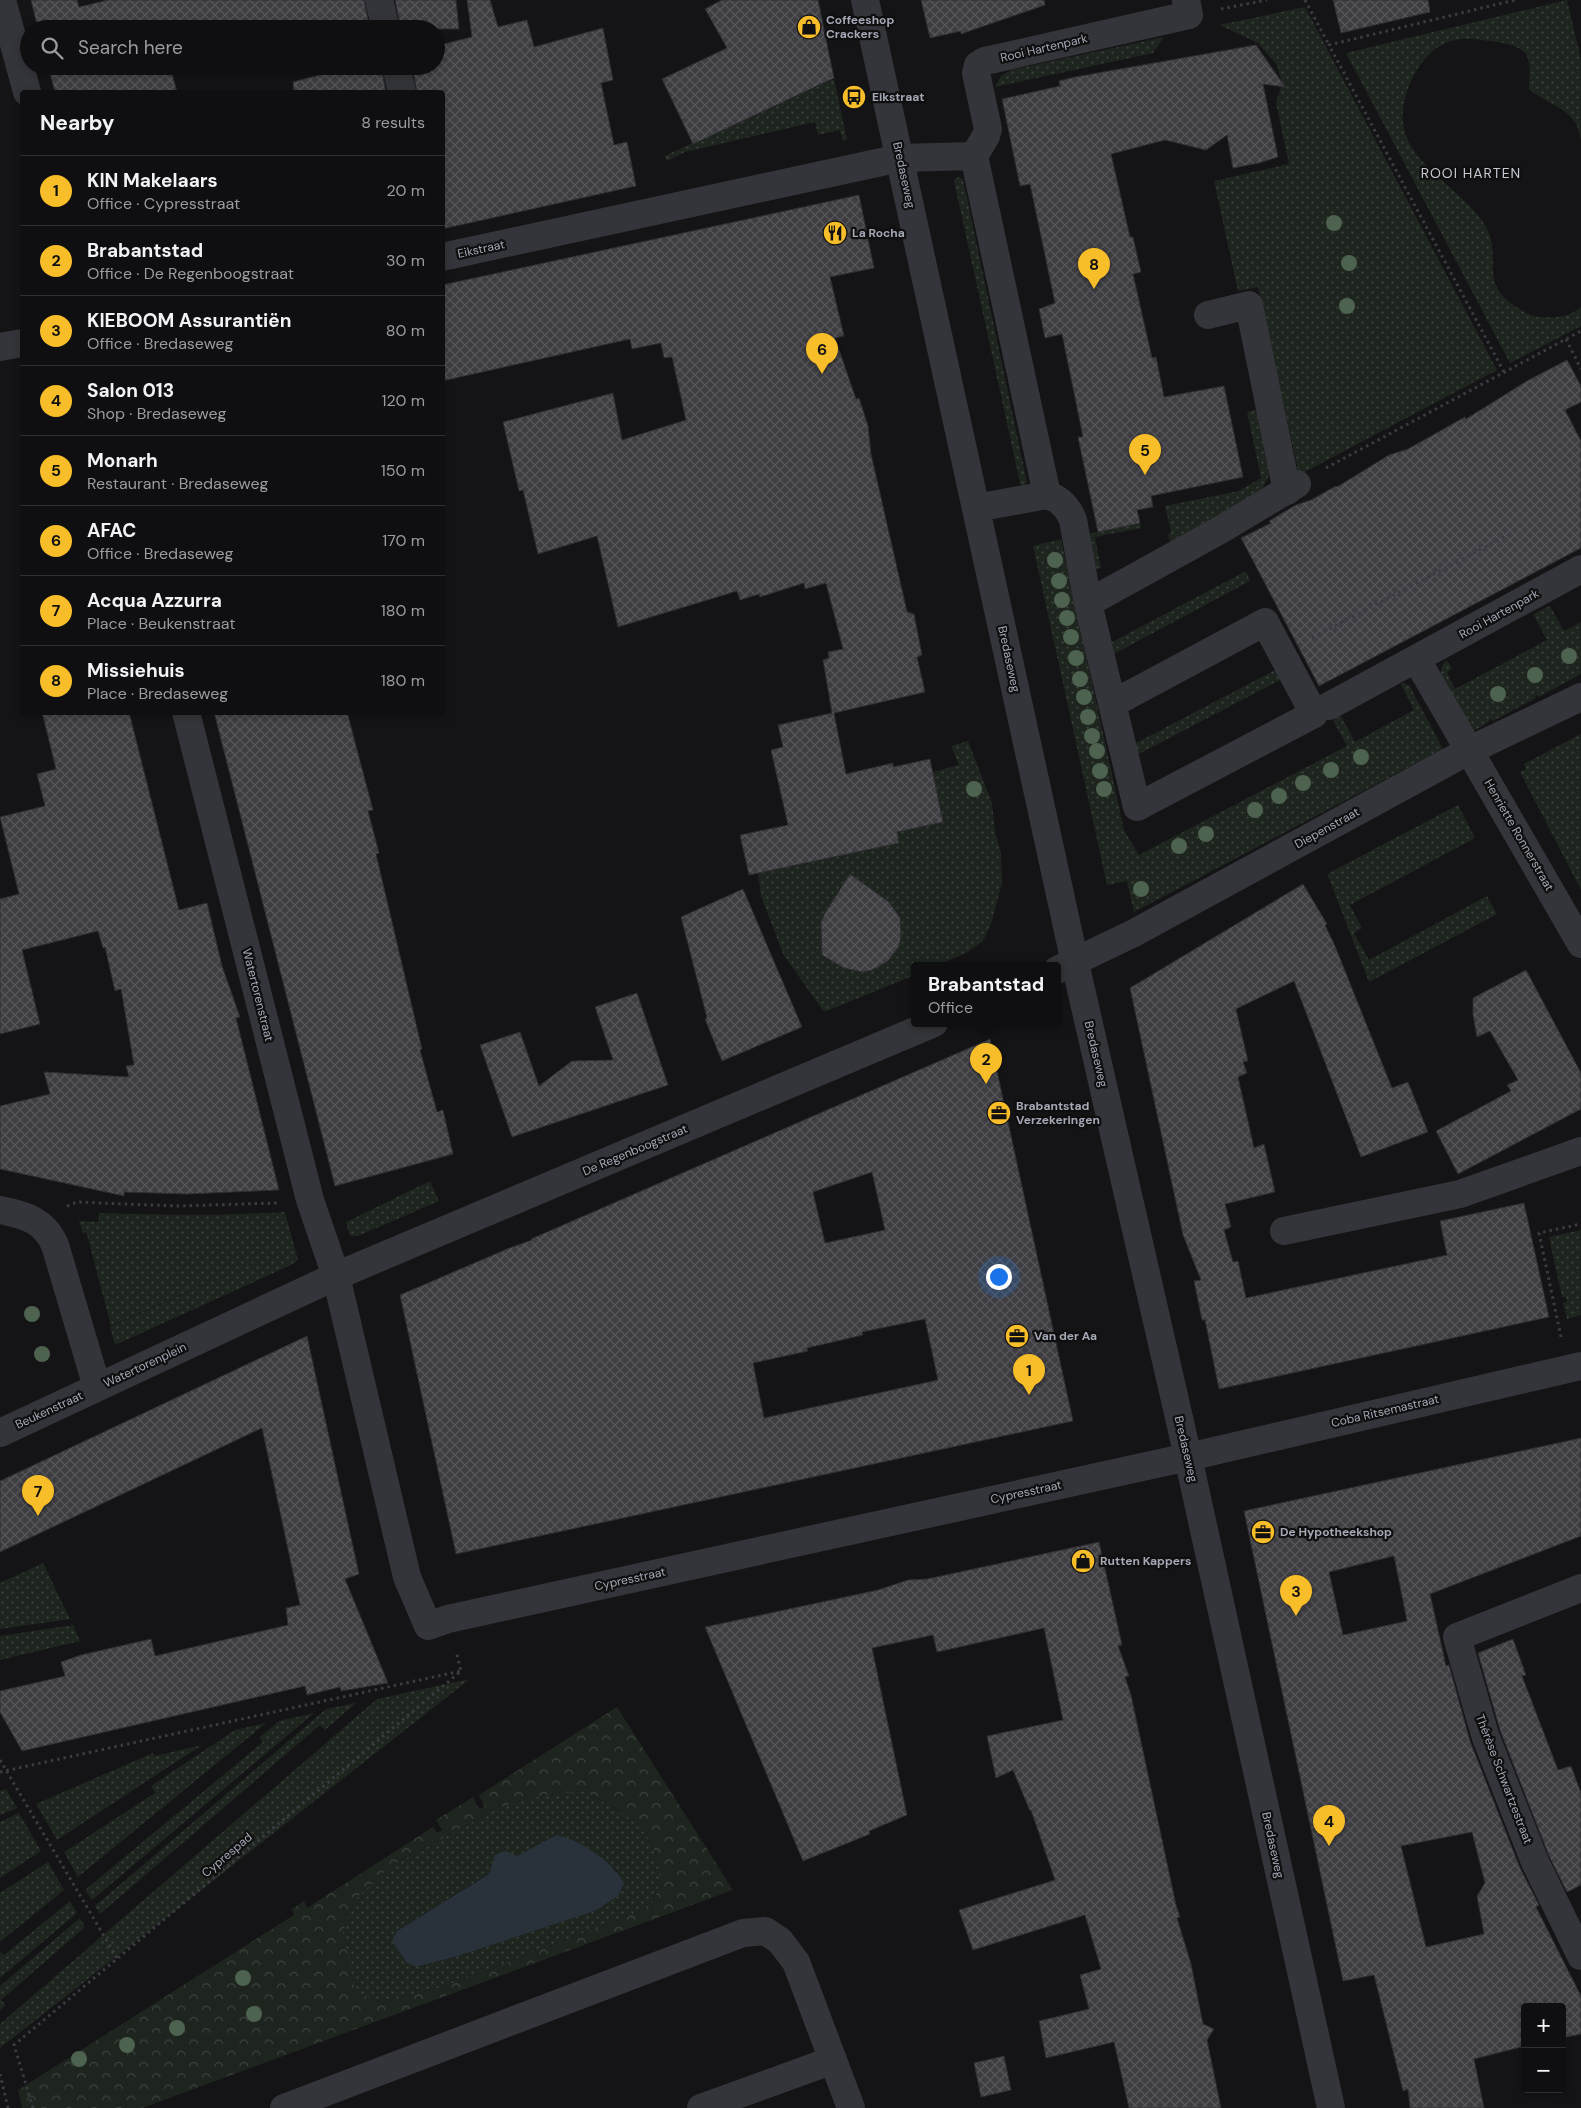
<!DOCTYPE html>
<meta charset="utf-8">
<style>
:root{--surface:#0f0e10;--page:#1d1c1e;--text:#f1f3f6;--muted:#9b9c9f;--line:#2f2e30;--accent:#f8be29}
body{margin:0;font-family:"DM Sans",sans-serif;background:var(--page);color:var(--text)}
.controls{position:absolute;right:15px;bottom:15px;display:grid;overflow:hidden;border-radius:5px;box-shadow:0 2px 8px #0003}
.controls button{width:45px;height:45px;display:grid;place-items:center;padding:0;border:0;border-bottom:1px solid var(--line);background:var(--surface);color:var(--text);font:25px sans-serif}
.you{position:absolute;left:998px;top:1276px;width:18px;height:18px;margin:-12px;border:4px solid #fff;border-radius:50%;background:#1a73e8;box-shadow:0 0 0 8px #1a73e833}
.badge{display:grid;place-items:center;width:32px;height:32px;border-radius:50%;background:var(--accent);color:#111;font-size:16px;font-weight:700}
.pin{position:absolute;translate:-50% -41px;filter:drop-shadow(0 1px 2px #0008)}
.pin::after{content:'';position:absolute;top:26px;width:18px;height:15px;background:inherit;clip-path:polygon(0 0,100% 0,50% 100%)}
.popup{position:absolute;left:911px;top:962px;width:150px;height:65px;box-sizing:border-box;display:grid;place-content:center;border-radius:5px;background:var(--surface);filter:drop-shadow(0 1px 4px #0005);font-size:16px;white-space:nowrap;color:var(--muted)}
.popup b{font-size:19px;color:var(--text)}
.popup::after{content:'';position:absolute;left:50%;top:100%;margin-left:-10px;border:10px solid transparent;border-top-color:var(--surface)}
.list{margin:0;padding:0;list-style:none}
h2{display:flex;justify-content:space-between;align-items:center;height:65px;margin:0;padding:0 20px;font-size:21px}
h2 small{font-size:16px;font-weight:400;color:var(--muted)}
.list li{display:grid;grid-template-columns:32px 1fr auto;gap:15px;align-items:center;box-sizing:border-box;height:70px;padding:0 20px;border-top:1px solid var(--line)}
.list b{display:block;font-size:19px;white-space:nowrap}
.list p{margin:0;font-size:16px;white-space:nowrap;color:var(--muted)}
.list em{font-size:16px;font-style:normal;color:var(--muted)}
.icon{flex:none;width:28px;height:28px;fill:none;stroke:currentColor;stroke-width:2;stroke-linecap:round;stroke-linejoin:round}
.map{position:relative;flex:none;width:1581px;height:2108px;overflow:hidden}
.search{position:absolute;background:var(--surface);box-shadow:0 2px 8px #0003;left:20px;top:20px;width:425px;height:55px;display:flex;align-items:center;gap:12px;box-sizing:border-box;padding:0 18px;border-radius:28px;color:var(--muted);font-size:19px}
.panel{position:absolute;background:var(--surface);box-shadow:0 2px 8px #0003;left:20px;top:90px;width:425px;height:625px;border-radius:5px}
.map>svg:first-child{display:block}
</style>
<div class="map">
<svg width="1581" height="2108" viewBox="0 0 1581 2108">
<defs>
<pattern id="green-dots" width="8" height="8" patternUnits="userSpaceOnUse" patternTransform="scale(1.25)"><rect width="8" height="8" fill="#1e251f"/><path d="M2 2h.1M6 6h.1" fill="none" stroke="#3c423d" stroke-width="1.8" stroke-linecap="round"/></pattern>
<pattern id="forest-crowns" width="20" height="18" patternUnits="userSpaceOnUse" patternTransform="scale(1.25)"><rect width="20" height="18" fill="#1e251f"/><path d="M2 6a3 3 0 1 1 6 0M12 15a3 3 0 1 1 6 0" fill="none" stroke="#3c423d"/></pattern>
<pattern id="building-cross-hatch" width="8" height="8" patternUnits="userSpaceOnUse" patternTransform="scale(1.25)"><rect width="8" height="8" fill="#3e3e42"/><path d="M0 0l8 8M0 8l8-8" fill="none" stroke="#57575b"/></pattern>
</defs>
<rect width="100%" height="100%" fill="#141315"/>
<!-- green -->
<g fill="url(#green-dots)" fill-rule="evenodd">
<path d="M1567,0L1581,59V141C1580,136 1579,130 1577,126C1568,107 1543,102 1529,89C1529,79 1532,59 1524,52C1515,44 1500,42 1489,41C1476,39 1464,37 1451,41C1424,49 1406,83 1403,109C1397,162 1461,185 1485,225C1504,258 1476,283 1518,308C1526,313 1532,317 1542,317C1556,318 1570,317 1581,307V326L1510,363L1346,53Z"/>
<path d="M1305,7L1497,370L1299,475L1258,287L1238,291L1214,181L1289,164L1276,103L1282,84L1277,65L1258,43L1219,25Z"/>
<path d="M1164,37L1153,53L995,87L1001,76L1011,70Z"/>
<path d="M834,79L847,140L843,141L840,130L818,135L815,122L685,152L667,161L664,156Z"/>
<path d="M959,177L963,179L1027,482L1025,485L1021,486L1020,483L954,181V179Z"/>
<path d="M1263,408L1271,471L1263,488L1256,496L1170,543L1168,534L1171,532L1165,506L1239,491L1261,478L1247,412Z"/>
<path d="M1140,523L1141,528L1095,537L1101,568L1096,569L1088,534Z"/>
<path d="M1061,539L1124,830L1139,855L1347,746L1333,720L1341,716L1355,742L1414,710L1401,684L1403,683L1409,685L1443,749L1134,912L1127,881L1107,885L1033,546Z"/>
<path d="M1246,571L1250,581L1114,654L1112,642Z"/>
<path d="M1550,606L1564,631L1581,622V674L1539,697L1537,695L1535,696L1536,698L1493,721L1491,719L1489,720V722L1470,733L1440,674L1443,664L1447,660L1452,669L1447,672L1455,689L1547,640L1533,614Z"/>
<path d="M1279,668L1284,678L1137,755L1134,744Z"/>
<path d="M1581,734V890L1520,772L1526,769L1524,764Z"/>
<path d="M968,741L992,803L995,832L1001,853L1002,883L991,924L983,941L968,952L938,965H915V975L824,1012L783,954L761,896L758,873L898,843L897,832L943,822L933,772L959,765L951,746Z"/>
<path d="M1458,805L1475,838L1350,905L1362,928L1354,933L1369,960L1487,896L1497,914L1369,982L1328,876L1329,873Z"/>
<path d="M430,1181L439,1201L358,1236H350L346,1222Z"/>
<path d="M285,1212L298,1260L291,1265L115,1345L110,1327L291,1246L111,1326L89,1242L86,1232L83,1233L79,1221L98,1222L99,1213C161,1215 223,1216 285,1212Z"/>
<path d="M1581,1230V1315L1567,1319L1563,1303L1567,1302L1566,1297H1562L1549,1237Z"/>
<path d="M43,1563L70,1619L0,1629V1583Z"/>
<path d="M73,1625L80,1641L0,1660V1636Z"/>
<path d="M470,1679L0,2048V2024L377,1699Z"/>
<path d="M356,1703L325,1730L320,1725L100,1914L95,1906L326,1709Z"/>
<path d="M314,1713L92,1900L85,1890L263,1742L259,1738L279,1721Z"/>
<path d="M266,1723L78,1877L64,1852L155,1793L151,1786L235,1730Z"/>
<path d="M202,1745L57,1840L36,1804L153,1753L155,1756Z"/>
<path d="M6,1789L17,1808L0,1815V1791Z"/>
<path d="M583,1791C623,1812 657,1826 660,1878C660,1887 654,1899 651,1907L443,1987L397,1998L375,2001L355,1991L342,1932L354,1900L391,1866L498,1808L539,1796ZM558,1835L592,1851L617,1871L595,1911L458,1956L416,1967L393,1938L397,1931L517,1856Z"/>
<path d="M19,1813L41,1851L0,1878V1822Z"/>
<path d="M48,1862L64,1890L0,1942V1893Z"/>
<path d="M70,1901L77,1913L0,1978V1952L4,1955Z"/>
<path d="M80,1918L85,1927L1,2000L6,2005L0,2010V1986Z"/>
</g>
<!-- forest -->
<path fill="url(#forest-crowns)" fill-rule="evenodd" d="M617,1707L733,1890L142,2108H22L18,2090L294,1915L292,1909L304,1901L307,1908L433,1827L437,1833L442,1830L436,1820L473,1797L479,1809L485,1807L479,1795ZM583,1791C623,1811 657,1827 660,1878C660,1887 654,1899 651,1907L443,1987L397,1998L375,2001L355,1991L343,1932L354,1900L391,1866L498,1808L539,1796Z"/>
<!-- water -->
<path fill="#29313a" d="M557,1835C582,1841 612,1861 624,1883L619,1895L595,1911L458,1956L416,1967L407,1963L393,1942V1938L397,1931L489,1874L495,1855L506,1851L517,1856Z"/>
<!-- building -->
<g fill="url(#building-cross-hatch)" stroke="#2e2d31" fill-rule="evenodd">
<path d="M31,0H77L79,7L108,0H364L370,29H38Z"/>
<path d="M395,0H456L459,29H401Z"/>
<path d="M467,0H490L498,27L527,20L534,47L603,28L613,80L601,83L614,145L627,142L636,186L442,229V92H417L412,66H436V46L472,37Z"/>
<path d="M722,0H818L834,78L693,144L662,79L727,48L705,9Z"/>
<path d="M921,0H1044L1045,5L961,34V31L930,38Z"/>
<path d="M1333,0H1428L1430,12L1341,33Z"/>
<path d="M1256,45L1285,87L1263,84L1278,157L1259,163L1233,168L1227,135L1206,150L1165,140L1111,154L1130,237H1133L1141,272L1133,274L1152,358L1156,357L1164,397L1224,386L1243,477L1151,496L1153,507L1137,510L1140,523L1098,532L1078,437H1083L1062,334L1045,338L1039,309L1055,303L1030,184L1020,186L1002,99L1060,86L1059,81L1075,77Z"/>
<path d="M48,66H170L177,92H55Z"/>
<path d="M354,66H381L386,92H294L293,82Z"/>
<path d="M859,195L874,268L830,277L844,336L835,338L856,399L859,398L868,426L871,454L903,594L907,612L914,614L922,655L917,657L925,692L834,713L846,774L893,763V767L930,759L943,822L897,832L899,843L749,875L740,835L788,825L771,750L783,747L778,725L832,713L823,660L829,658L828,652L843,649L826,583L805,589L804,583L760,597L759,594L740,600L737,591L618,627L597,536L538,554L523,490L519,491L503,422L613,393L622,440L686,420L672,357L664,358L661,343L632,349L630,339L442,381V285Z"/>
<path d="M1567,360L1581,386V402L1565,410L1581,441V548L1319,686L1241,538L1271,523L1269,521L1296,505L1311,500L1336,486L1337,487L1389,455L1408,449L1465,417L1466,419L1527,381Z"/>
<path d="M42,712H129L179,910L207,903L222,966L240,1017L236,1018L279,1190L187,1194L124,1192V1196L0,1169V1106L50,1094L44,1072L129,1077L126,1066L134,1065L121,989L115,991L105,947L103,948L98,931L22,950L40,1024L0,1034V899L19,894L0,817L45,806L37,774L56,769Z"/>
<path d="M214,712H347L373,810L368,811L379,853L376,854L422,1049L420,1050L437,1112L443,1110L453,1154L335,1186Z"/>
<path d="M850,874L889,902L900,918L901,936L899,946L888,961L872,970L863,972L844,968L822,955L821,922L825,913Z"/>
<path d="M1303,884L1327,924L1325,925L1335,946L1392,1088L1408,1082L1428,1132L1361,1157L1294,981L1236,1009L1248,1061L1243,1062L1247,1073L1238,1077L1254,1148L1264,1144L1275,1192L1225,1204L1231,1227L1224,1230L1233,1262L1238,1261L1246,1298L1447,1255L1440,1221L1524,1203L1549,1317L1219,1389L1205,1320H1202L1194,1281L1201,1280L1183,1235L1130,988Z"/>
<path d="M743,889L802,1027L722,1061L705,1019L707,1018L681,917Z"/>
<path d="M1526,970L1581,1073V1109L1458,1174L1436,1131L1511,1091L1507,1085L1518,1080L1490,1031L1477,1037L1473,1015V998Z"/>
<path d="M637,993L668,1085L512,1137L480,1045L520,1032L539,1086L572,1061L613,1060L595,1007Z"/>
<path d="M990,1039L1073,1421L456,1554L400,1295L507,1249L532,1240L531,1239ZM872,1172L885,1230L825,1243L813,1192ZM925,1319L938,1380L764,1418L753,1363L808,1351L807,1348L863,1335L862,1332Z"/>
<path d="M307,1336L359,1574L345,1579L388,1683L341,1691L340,1687L307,1695L305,1686L22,1751L0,1712V1691L65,1676L61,1662L81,1655L151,1639L155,1656L288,1625L286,1608L300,1605L262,1428L0,1552V1481Z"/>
<path d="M1581,1438V1536L1430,1594L1446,1666L1449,1665L1470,1741L1520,1868L1539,1905L1536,1907L1581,1996V2034L1562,2038V2007H1525V2046L1474,2059L1484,2108H1410L1408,2089L1403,2091L1374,1975L1343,1981L1244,1511ZM1394,1556L1407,1621L1343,1635L1329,1572ZM1472,1832L1485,1883L1477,1896L1484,1934L1426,1947L1401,1846Z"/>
<path d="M1099,1542L1122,1645L1118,1646L1129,1676L1125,1677L1131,1695L1176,1905L1180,1917L1177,1918L1191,1964L1203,2024L1214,2029L1207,2040L1221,2108H1129L1114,2042L1046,2058L1039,2021L1089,2009L1080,1975L1101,1969L1085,1915L973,1950L959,1910L1055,1880L1031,1810L1030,1811L1013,1770L996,1778L987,1736L1063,1720L1044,1628L937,1652L933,1635L872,1648L907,1815L869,1831L870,1834L803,1861L705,1627L878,1590L908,1580L927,1579Z"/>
<path d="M1513,1639L1526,1675L1522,1676L1558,1770L1571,1766L1581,1793V1885L1567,1892L1549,1856L1500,1730L1478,1653Z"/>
<path d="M1004,2056L1011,2090L981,2097L974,2063Z"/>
</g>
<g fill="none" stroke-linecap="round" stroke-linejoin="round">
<!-- path -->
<g stroke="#3a3c42" stroke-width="3" stroke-dasharray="2.5 4" stroke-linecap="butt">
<path d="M1305,0L1329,45"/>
<path d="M1221,9L1267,0"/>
<path d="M1566,339L1581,369"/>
<path d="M1504,372L1329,45L1515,0"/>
<path d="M1326,468L1581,331"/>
<path d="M1312,638L1512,533"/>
<path d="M67,1206L77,1202L176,1206L277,1203"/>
<path d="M1561,1337L1539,1233L1581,1224"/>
<path d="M0,1760L117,1958"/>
<path d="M0,1772L461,1671"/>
<path d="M0,2074L8,2108"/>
<path d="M33,2108L14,2045L461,1671L456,1651"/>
</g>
<!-- minor -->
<g stroke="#34353a" stroke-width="28">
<path d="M2,0L27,92"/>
<path d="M379,0L386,29"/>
<path d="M865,0L1075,963L1188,1457L1331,2108"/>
<path d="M396,66L402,92"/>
<path d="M974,156L986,136L988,129L976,73L978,65L985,61L1189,15L1186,0"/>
<path d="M442,257L900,158L974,156L1047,495L976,508"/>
<path d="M1208,315L1249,305L1287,491"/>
<path d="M0,347L22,343"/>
<path d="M1047,495C1061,499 1068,508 1073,520L1088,603L1137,807L1314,714L1265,622L1112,704"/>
<path d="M1088,603L1222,529L1297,484"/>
<path d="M1417,660L1581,944"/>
<path d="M1329,706L1581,569"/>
<path d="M186,712L310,1200L336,1276L407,1577L428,1626L448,1619L1188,1457L1581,1366"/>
<path d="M1057,970L1134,933L1470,750L1581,697"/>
<path d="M0,1210C25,1215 44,1220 55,1245L97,1387"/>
<path d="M1284,1231L1460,1194L1581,1151"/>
<path d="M0,1433L336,1276L934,1023"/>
<path d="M1581,1588L1457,1637L1485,1735L1535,1862L1581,1956"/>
<path d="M284,2108L743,1933L765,1931L780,1941L796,1962L851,2108"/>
<path d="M701,2108L833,2060"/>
</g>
</g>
<!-- trees -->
<g fill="#4d624f">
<circle cx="1334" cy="223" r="8"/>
<circle cx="1349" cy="263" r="8"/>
<circle cx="1347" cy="306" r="8"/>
<circle cx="1055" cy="560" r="8"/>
<circle cx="1059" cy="581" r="8"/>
<circle cx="1062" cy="600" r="8"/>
<circle cx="1067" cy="618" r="8"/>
<circle cx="1071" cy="637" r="8"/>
<circle cx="1569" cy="656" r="8"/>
<circle cx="1076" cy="658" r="8"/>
<circle cx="1535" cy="675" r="8"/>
<circle cx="1080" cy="679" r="8"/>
<circle cx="1498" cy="694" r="8"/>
<circle cx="1084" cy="697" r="8"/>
<circle cx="1088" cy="717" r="8"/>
<circle cx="1092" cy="736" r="8"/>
<circle cx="1097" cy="751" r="8"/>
<circle cx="1361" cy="757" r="8"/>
<circle cx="1331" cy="770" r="8"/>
<circle cx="1100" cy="771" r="8"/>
<circle cx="1303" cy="783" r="8"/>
<circle cx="974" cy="789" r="8"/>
<circle cx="1104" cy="789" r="8"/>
<circle cx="1279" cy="796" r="8"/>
<circle cx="1255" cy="810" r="8"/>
<circle cx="1206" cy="834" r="8"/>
<circle cx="1179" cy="846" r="8"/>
<circle cx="1141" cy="889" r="8"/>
<circle cx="32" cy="1314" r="8"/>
<circle cx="42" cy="1354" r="8"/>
<circle cx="243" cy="1978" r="8"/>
<circle cx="254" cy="2014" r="8"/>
<circle cx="177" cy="2028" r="8"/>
<circle cx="127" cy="2045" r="8"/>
<circle cx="79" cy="2059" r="8"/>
</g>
<!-- icons -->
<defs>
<g id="shop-disc" transform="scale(1.25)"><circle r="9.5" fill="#f8be29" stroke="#0f0f10"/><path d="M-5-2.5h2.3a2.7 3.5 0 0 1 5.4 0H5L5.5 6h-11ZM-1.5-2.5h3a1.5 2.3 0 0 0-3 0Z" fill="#111"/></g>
<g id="bus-disc" transform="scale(1.25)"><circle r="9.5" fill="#f8be29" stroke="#0f0f10"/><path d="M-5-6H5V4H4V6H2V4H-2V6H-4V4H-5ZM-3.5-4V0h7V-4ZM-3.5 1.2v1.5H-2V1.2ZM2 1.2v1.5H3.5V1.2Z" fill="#111"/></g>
<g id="restaurant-disc" transform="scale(1.25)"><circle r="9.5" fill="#f8be29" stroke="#0f0f10"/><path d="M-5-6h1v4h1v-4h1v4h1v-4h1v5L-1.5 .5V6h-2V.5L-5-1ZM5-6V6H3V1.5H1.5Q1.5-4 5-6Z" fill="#111"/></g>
<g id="office-disc" transform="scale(1.25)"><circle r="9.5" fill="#f8be29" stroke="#0f0f10"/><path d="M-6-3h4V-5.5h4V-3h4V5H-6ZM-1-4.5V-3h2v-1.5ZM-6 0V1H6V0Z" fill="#111"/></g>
</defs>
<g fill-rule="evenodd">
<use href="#shop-disc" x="809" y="27"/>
<use href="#bus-disc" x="854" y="97"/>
<use href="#restaurant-disc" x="835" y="233"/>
<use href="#office-disc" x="999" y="1113"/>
<use href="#office-disc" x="1017" y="1336"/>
<use href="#office-disc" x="1263" y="1532"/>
<use href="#shop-disc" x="1083" y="1561"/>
</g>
<g text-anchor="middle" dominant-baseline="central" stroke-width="4.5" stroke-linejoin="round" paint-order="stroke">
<!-- poi labels -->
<g font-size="12" font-weight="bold" fill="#a5a9b6" stroke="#0f0f10" text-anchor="start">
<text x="826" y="20">Coffeeshop<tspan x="826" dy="14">Crackers</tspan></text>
<text x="872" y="97">Eikstraat</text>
<text x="852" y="233">La Rocha</text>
<text x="1016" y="1106">Brabantstad<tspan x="1016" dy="14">Verzekeringen</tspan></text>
<text x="1034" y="1336">Van der Aa</text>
<text x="1280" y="1532">De Hypotheekshop</text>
<text x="1100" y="1561">Rutten Kappers</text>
</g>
<!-- street labels -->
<g font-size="12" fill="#a5a9b6" stroke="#0f0f10">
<text transform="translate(1044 48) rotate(-13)">Rooi Hartenpark</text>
<text transform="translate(904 175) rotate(78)">Bredaseweg</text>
<text transform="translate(481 249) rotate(-12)">Eikstraat</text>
<text transform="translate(1499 614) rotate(-29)">Rooi Hartenpark</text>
<text transform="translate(1009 659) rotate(78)">Bredaseweg</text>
<text transform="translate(1327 828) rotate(-29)">Diepenstraat</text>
<text transform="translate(1519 835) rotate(60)">Henriette Ronnerstraat</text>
<text transform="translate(258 995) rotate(76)">Watertorenstraat</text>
<text transform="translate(1096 1054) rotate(77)">Bredaseweg</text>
<text transform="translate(635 1150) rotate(-23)">De Regenboogstraat</text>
<text transform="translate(145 1365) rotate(-25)">Watertorenplein</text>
<text transform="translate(49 1410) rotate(-25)">Beukenstraat</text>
<text transform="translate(1385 1411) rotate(-13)">Coba Ritsemastraat</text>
<text transform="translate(1186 1449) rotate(77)">Bredaseweg</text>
<text transform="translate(1026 1492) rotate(-12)">Cypresstraat</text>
<text transform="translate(630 1579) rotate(-12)">Cypresstraat</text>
<text transform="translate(1504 1779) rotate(69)">Thérèse Schwartzestraat</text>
<text transform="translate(1273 1845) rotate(78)">Bredaseweg</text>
<text transform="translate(227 1855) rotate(-40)">Cyprespad</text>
</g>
<!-- neighbourhood labels -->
<g font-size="14" letter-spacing="1" fill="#c6c8d2" stroke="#0f0f10">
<text x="1471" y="173">ROOI HARTEN</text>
</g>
</g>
</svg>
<div class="controls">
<button>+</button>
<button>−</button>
</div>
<div class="you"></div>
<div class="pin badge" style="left:1029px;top:1395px">1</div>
<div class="pin badge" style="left:986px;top:1084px">2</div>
<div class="popup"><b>Brabantstad</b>Office</div>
<div class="pin badge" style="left:1296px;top:1616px">3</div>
<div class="pin badge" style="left:1329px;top:1846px">4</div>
<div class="pin badge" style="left:1145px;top:475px">5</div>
<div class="pin badge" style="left:822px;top:374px">6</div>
<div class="pin badge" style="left:38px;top:1516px">7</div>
<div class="pin badge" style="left:1094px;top:289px">8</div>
<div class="search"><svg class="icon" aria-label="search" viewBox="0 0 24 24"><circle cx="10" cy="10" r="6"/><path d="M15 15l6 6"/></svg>Search here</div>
<section class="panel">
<h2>Nearby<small>8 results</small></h2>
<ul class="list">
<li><span class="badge">1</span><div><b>KIN Makelaars</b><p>Office · Cypresstraat</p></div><em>20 m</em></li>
<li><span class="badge">2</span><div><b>Brabantstad</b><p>Office · De Regenboogstraat</p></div><em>30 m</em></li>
<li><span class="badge">3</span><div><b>KIEBOOM Assurantiën</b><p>Office · Bredaseweg</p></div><em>80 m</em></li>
<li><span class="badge">4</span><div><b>Salon 013</b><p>Shop · Bredaseweg</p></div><em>120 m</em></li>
<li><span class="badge">5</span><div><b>Monarh</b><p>Restaurant · Bredaseweg</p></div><em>150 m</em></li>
<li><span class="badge">6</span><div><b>AFAC</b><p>Office · Bredaseweg</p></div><em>170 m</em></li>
<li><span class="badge">7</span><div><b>Acqua Azzurra</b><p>Place · Beukenstraat</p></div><em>180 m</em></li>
<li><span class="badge">8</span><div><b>Missiehuis</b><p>Place · Bredaseweg</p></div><em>180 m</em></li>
</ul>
</section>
</div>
